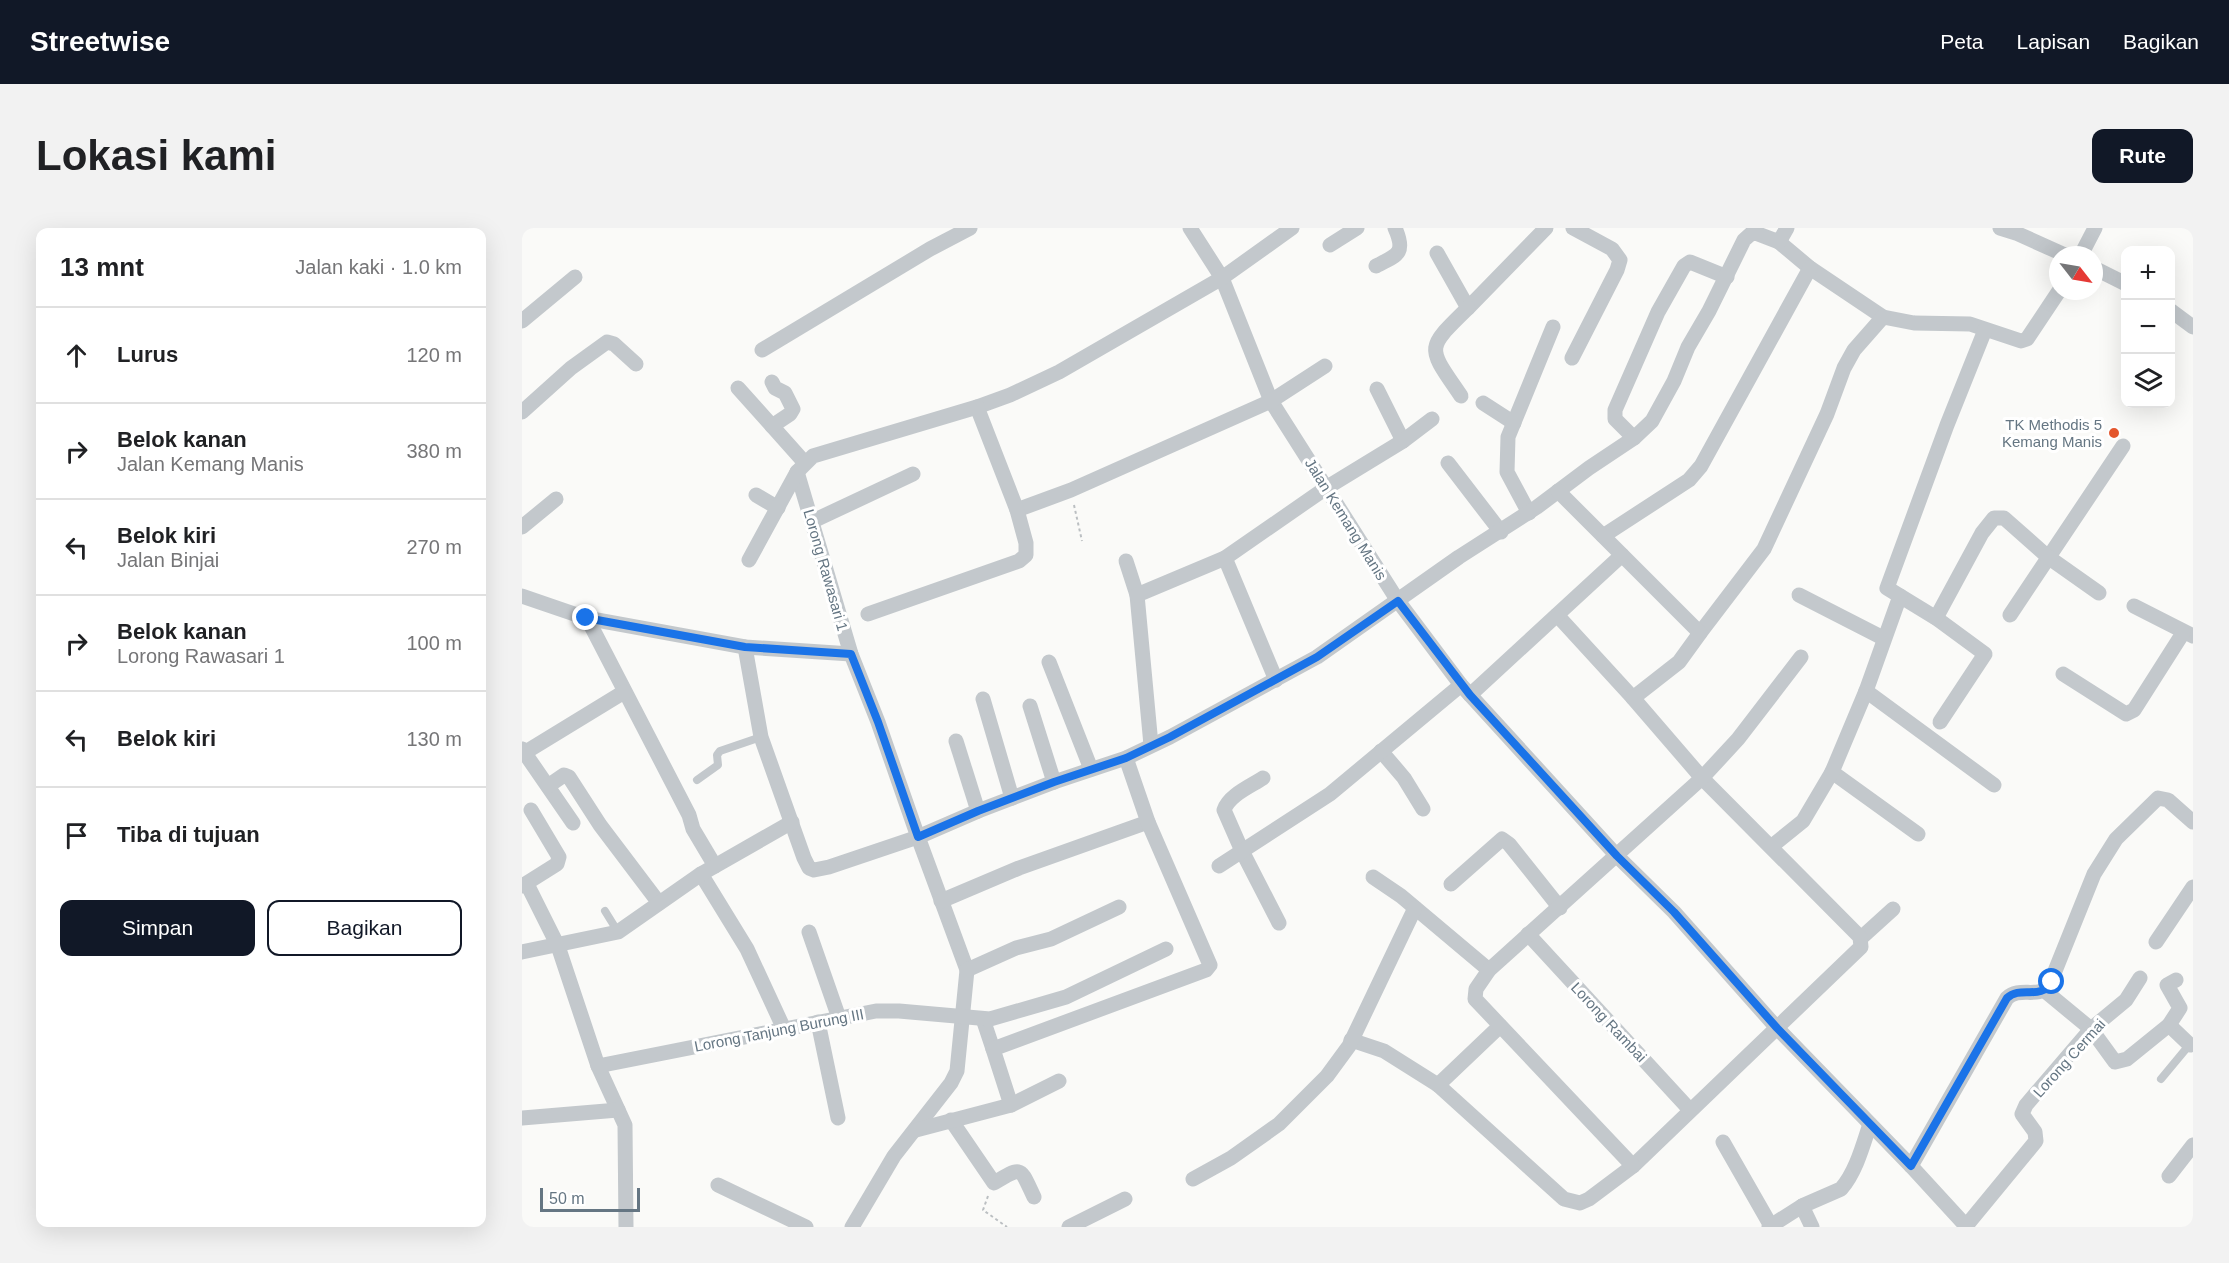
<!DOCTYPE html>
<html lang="id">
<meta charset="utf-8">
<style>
:root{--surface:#fff;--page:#f2f2f2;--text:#202124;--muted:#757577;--line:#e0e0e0;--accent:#111827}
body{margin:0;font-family:Arial,sans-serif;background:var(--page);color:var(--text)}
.controls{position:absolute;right:18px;top:18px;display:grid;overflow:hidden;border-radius:12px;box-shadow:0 6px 24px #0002}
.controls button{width:54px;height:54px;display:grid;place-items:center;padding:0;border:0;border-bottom:2px solid var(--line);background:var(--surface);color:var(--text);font:30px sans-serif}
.compass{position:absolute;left:1527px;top:18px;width:54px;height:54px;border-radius:50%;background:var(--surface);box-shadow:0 6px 24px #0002;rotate:121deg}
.scale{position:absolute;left:18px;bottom:15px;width:100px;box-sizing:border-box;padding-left:6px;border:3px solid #657683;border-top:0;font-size:16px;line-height:21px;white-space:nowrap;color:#657683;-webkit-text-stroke:4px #fff;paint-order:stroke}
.stop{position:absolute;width:18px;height:18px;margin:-14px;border:4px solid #1a73e8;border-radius:50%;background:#fff}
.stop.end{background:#1a73e8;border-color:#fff;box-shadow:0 2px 6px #0008}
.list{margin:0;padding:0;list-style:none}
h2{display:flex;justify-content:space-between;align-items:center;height:78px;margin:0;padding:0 24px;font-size:26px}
h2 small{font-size:20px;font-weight:400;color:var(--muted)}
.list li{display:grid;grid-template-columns:39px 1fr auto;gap:18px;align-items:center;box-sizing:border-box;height:96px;padding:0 24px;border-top:2px solid var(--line)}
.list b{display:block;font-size:22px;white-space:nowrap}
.list p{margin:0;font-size:20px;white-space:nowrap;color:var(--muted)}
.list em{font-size:20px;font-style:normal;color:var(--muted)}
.actions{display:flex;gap:12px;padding:18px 24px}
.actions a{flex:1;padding:14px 0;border:2px solid var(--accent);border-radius:12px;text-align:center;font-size:21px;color:var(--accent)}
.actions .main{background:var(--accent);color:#fff}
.icon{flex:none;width:33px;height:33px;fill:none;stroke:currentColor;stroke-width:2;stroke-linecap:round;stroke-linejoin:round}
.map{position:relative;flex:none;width:1671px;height:999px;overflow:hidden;border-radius:12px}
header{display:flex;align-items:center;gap:36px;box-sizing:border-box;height:84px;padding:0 30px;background:var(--accent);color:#fff}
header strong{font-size:28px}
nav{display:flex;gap:33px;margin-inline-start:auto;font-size:21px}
.intro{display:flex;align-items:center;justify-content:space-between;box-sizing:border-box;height:144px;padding:0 36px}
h1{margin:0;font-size:42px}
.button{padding:15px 27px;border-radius:12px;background:var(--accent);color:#fff;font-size:21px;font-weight:700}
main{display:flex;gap:36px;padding:0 36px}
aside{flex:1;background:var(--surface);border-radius:12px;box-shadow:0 6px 24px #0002}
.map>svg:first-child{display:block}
</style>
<header>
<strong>Streetwise</strong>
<nav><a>Peta</a><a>Lapisan</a><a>Bagikan</a></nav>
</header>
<div class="intro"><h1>Lokasi kami</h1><a class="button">Rute</a></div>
<main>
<aside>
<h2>13 mnt<small>Jalan kaki · 1.0 km</small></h2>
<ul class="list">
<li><svg class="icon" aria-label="ahead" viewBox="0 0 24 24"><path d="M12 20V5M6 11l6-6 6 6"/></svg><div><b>Lurus</b></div><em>120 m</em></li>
<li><svg class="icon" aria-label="right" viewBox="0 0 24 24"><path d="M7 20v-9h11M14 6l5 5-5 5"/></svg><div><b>Belok kanan</b><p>Jalan Kemang Manis</p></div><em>380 m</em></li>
<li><svg class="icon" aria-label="left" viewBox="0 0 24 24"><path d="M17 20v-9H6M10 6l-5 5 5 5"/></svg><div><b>Belok kiri</b><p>Jalan Binjai</p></div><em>270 m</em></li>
<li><svg class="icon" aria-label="right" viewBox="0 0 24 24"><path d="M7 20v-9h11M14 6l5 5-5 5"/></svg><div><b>Belok kanan</b><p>Lorong Rawasari 1</p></div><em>100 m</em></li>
<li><svg class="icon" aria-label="left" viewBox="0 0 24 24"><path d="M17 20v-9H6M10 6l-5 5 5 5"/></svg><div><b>Belok kiri</b></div><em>130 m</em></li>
<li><svg class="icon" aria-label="arrive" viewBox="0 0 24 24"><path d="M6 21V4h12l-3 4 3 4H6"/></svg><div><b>Tiba di tujuan</b></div></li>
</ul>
<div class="actions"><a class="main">Simpan</a><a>Bagikan</a></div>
</aside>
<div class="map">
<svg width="1671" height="999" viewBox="0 0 1671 999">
<rect width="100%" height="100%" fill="#fafaf8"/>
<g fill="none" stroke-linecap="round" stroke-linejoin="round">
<!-- path -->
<g stroke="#bbbfc2" stroke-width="2" stroke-dasharray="3 3" stroke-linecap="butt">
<path d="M552,277L560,313"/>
<path d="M466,968L461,982L485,999"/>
</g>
<!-- service -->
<g stroke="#c3c8cc" stroke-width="8">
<path d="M175,552L196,537L195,527L198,523L239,509"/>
<path d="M83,683L96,704"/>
<path d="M1639,851L1668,816"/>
</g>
<!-- minor -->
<g stroke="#c3c8cc" stroke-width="15">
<path d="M668,0L700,50L749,173L876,373L939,457L1095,628L1152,684L1255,800L1389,938L1445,999"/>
<path d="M1478,0L1494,5L1543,27"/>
<path d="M1257,14L1288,40L1361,89L1392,95L1448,96L1499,113L1505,111L1537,63"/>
<path d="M808,17L835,0"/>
<path d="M915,25L946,80L1024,0"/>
<path d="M1559,27L1573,0"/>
<path d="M854,38C876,27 884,25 873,0"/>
<path d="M1572,40L1604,56"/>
<path d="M1648,82L1671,99"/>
<path d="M0,93L53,49"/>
<path d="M240,122L408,21L448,0"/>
<path d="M1050,130L1095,42L1098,32L1090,21L1051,0"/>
<path d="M216,160L283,235"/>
<path d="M855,161L881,213"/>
<path d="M939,168C905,118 903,122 946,80"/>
<path d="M961,175L992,195"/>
<path d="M455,179L488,167L537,144L700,50L770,0"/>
<path d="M0,184L49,140L85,114L92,116L114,136"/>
<path d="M250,198L268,186L271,181L263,165L253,160L250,154"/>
<path d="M1112,210L1093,191V182L1136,84L1162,38L1168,34L1205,49"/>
<path d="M926,235L979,304"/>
<path d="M275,244L329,426L356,494L396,609L445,742L435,843L429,855L372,928L330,999"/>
<path d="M234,267L256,280"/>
<path d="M495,282L549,262L749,173L803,138"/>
<path d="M1007,285L985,244L986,209L1031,99"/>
<path d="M291,293L391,246"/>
<path d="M0,299L34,271"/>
<path d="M1081,308L1167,252L1179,238L1288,40"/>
<path d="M703,330L754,452"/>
<path d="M227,332L275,244L291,228L455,179L495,282L504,315V327L497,333L346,386"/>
<path d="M604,333L615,367L629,517"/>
<path d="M615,367L703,330L804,260L881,213L910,191"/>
<path d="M1277,367L1361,410"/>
<path d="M0,368L64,390L223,419L329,426"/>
<path d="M1378,368L1414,390L1463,426L1418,494"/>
<path d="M1612,378L1671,408"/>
<path d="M1035,387L1111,470"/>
<path d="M1488,387L1601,218"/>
<path d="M65,390L167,587L171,601L193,638"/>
<path d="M1414,390L1460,305L1472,290H1482L1526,329L1577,365"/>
<path d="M1178,405L1242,321L1305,186L1322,140L1332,122L1361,89"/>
<path d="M223,419L239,509L282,630L287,640L292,642L307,639L396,609L456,583L532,554L604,530L648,509L795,429L937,329L1015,279L1067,240L1112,210L1130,193L1152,153L1166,119L1187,83L1222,12L1231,4L1257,14L1265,0"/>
<path d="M527,434L569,541"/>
<path d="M1541,446L1604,486L1612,482L1661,405"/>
<path d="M1344,463L1472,557"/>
<path d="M948,467L1100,327"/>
<path d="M461,471L490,570"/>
<path d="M508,478L532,554"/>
<path d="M434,513L456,583"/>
<path d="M0,521L51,595"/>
<path d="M859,523L882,550L901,581"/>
<path d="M2,525L102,464"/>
<path d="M1310,544L1396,606"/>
<path d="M741,550C729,558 707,567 702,582L720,623L757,695"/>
<path d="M26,558L42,547L47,549L78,597L137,675"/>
<path d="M1250,618L1281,593L1310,544L1344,463L1378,368L1365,360L1425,197L1463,102"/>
<path d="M697,638L808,566L939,457"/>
<path d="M179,646L225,721L262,801"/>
<path d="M851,649L879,668L967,742"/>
<path d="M5,656L36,718L76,838L103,897L104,999"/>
<path d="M929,656L980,611L987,616L1038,680"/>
<path d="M0,658L35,636L37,629L9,582"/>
<path d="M419,673L497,640L626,594"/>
<path d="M287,704L317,790"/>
<path d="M1006,706L1168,882"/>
<path d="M1339,710L1371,681"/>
<path d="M1634,714L1671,659"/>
<path d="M0,724L96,704L179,646L270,594"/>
<path d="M445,742L494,720L529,711L597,679"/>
<path d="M1523,763L1569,801L1593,834L1605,831L1647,797L1668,817"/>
<path d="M461,791L471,821"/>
<path d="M296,794L316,890"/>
<path d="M1647,797L1658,780L1645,757L1654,752"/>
<path d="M829,812L862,823L916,857L1042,971L1058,975L1067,971L1111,938L1339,719L1338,709L1180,550L1111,470L1157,434L1178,405L1036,263"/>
<path d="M76,838L354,783H377L468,791L544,769L644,721"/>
<path d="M916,857L978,798"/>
<path d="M489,877L471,821L684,742L688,737L626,594L604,530"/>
<path d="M0,890L96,882"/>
<path d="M429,892L472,955C501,937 498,940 512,969"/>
<path d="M394,902L489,877L537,853"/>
<path d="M1201,914L1249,998"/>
<path d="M1111,938L953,771L954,761L967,742L1180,550L1216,511L1279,429"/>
<path d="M1389,938L1485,770C1498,758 1515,771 1527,758L1572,646L1594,611L1636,570L1646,572L1671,594"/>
<path d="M1647,948L1671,917"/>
<path d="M671,951L709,930L757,896L805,848L827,818L893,680"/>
<path d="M196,957L284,999"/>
<path d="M1280,978L1290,999"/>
<path d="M1444,998L1514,913L1513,904L1500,886L1504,877L1569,801L1604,772L1618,750"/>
<path d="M547,999L603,971"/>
<path d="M1247,999L1280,978L1319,961C1334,944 1341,917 1348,896"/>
</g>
</g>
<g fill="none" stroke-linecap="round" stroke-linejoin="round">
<!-- route -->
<path stroke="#1a73e8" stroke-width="8" d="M64,390L223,419L329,426L356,494L396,609L456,583L532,554L604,530L648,509L795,429L876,373L948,467L1095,628L1152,684L1255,800L1389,938L1485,770C1499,757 1518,773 1530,754"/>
</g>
<!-- markers -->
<circle fill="#e4572e" stroke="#fff" stroke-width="2" cx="1592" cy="205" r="6"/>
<g text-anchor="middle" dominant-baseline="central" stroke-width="6" stroke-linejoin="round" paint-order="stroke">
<!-- poi labels -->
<g font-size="15" fill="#657683" stroke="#fff" text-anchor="end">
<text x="1580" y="196">TK Methodis 5<tspan x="1580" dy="17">Kemang Manis</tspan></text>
</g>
<!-- street labels -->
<g font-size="15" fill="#657683" stroke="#fff">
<text transform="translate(824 291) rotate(58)">Jalan Kemang Manis</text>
<text transform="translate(304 342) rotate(74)">Lorong Rawasari 1</text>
<text transform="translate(1087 794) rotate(47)">Lorong Rambai</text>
<text transform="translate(257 802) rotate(-11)">Lorong Tanjung Burung III</text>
<text transform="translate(1547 830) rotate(-48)">Lorong Cermai</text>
</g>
</g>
</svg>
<div class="controls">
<button>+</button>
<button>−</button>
<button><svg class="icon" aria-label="layers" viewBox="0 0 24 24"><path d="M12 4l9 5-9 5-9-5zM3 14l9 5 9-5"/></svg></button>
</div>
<svg class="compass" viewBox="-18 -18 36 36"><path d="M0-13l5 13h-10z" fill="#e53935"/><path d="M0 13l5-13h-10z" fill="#757577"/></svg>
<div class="scale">50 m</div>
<div class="stop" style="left:1530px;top:754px"></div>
<div class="stop end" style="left:64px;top:390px"></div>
</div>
</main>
